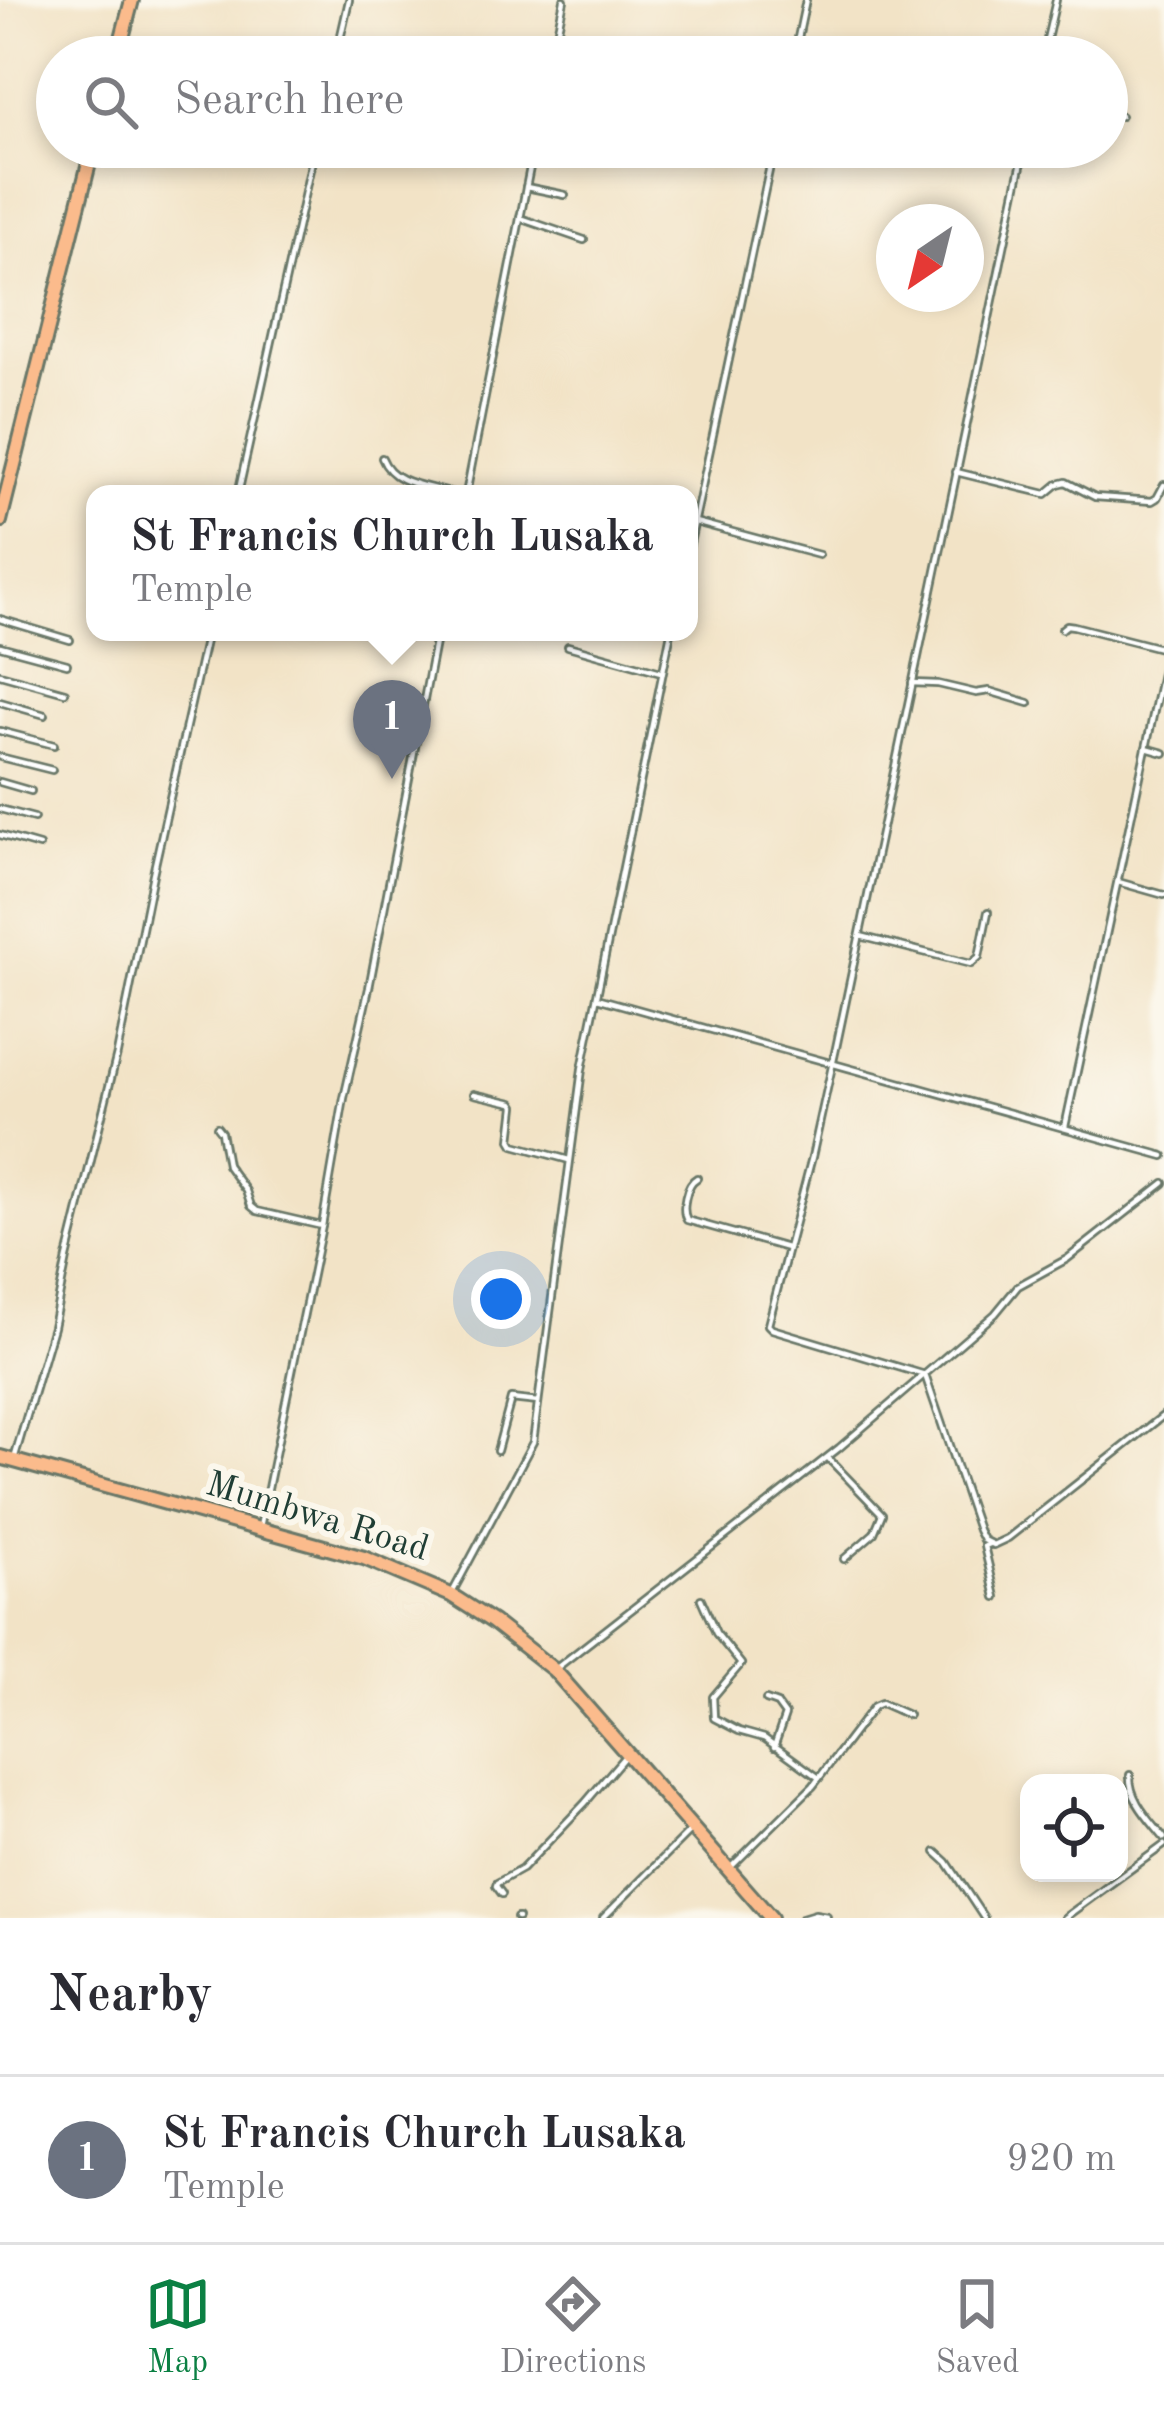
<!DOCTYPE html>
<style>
:root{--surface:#fff;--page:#f2f2f3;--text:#2b2b33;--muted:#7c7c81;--line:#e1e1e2;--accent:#0b8043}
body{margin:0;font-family:"Old Standard TT",serif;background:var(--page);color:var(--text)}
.controls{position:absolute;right:36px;bottom:36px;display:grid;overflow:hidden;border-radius:24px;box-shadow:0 6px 18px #0003}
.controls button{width:108px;height:108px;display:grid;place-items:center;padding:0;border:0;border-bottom:3px solid var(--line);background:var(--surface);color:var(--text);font:60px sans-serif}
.compass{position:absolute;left:876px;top:204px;width:108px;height:108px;border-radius:50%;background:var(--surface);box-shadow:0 6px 18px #0003;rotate:215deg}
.you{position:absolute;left:501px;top:1299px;width:42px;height:42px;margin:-30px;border:9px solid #fff;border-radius:50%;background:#1a73e8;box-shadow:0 0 0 18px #1a73e833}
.badge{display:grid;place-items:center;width:78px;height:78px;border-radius:50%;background:var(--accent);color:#fff;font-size:39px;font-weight:700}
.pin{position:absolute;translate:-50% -99px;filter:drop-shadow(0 3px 6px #0008)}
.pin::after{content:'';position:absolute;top:63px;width:42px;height:36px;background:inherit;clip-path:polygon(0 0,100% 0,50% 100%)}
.popup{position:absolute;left:86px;top:485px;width:612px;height:156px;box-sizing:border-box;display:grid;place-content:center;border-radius:24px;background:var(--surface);filter:drop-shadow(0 3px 9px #0005);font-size:39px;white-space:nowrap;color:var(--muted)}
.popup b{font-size:45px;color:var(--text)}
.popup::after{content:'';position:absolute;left:50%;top:100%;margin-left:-24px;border:24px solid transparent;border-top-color:var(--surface)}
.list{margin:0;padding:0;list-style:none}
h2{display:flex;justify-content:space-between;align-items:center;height:156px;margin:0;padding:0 48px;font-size:51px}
h2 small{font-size:39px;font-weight:400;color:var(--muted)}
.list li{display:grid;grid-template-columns:78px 1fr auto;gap:36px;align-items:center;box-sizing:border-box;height:168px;padding:0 48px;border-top:3px solid var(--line)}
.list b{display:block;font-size:45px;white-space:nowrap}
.list p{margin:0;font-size:39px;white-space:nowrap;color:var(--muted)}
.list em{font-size:39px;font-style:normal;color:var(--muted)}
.icon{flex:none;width:66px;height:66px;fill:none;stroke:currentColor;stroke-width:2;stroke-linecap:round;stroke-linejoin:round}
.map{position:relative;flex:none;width:1164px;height:1918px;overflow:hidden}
.search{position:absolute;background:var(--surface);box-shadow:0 6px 18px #0003;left:36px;right:36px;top:36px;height:132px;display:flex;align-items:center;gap:30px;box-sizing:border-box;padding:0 42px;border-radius:66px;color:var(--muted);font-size:45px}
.sheet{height:324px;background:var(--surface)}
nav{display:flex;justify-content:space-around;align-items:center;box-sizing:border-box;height:168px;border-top:3px solid var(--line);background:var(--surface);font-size:33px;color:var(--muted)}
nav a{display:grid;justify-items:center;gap:6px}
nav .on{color:var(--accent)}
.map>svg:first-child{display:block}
</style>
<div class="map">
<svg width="1164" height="1918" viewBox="0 0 1164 1918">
<rect width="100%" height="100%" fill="#fbf7ec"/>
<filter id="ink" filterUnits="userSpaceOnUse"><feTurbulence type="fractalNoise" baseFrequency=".00833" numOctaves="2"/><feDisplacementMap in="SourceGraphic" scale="24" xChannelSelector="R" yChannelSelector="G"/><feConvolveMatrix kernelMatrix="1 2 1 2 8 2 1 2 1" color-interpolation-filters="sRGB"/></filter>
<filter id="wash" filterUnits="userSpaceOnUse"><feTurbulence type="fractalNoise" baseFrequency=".004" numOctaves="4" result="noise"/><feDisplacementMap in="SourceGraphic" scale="48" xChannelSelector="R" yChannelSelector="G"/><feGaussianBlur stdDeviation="2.7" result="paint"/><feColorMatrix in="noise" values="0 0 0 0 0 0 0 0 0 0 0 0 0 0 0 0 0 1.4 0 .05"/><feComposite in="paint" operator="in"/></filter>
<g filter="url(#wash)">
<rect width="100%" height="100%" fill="#f2e3c6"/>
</g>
<g filter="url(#ink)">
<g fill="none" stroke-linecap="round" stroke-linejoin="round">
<!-- street casing -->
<g stroke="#697767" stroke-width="10">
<g id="street">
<path d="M336,57L349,0"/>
<path d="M552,57L564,0"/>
<path d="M794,57L806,0"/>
<path d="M1043,57L1056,0"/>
<path d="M1107,112L1121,116"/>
<path d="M1025,147L836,1048L812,1157L768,1325L772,1329L925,1375L978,1530L983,1540L993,1545L1008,1538L1164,1415"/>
<path d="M526,187L565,195"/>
<path d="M520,218L584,240"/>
<path d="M382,458C393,486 428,485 453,494"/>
<path d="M956,472L1046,494L1058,484L1066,482L1095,497L1152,501L1157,498L1164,485"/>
<path d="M238,494L315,147"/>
<path d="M466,494L534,147"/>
<path d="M695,522L819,555"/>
<path d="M689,548L774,147"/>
<path d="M0,619L70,640"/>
<path d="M1062,629L1067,625L1074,626L1164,649"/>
<path d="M0,646L67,664"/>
<path d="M568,646L661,672"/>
<path d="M0,674L65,692"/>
<path d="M912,683L938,684L976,693L989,691L1029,703"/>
<path d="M0,702L45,715"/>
<path d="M0,731L54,745"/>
<path d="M1146,748L1164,753"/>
<path d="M0,757L52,770"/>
<path d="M0,782L31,791"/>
<path d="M0,809L34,818"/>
<path d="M0,835L39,846"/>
<path d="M1118,882L1164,895"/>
<path d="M860,936L971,964L979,957L988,912"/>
<path d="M597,998L1164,1156"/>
<path d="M474,1094L513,1103L515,1106L511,1140L514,1145L569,1160"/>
<path d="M217,1127L221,1132L227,1165L246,1191L251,1206L257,1211L322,1226"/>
<path d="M1065,1127L1164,664"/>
<path d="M697,1178C686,1184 681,1210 687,1220L787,1248"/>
<path d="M497,1451L511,1399L538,1402"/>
<path d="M15,1456L53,1327L67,1258L117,1054L153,874L207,632"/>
<path d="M829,1459L882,1514L874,1533L844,1559"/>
<path d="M260,1527L322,1226L344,1098L369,988L437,632"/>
<path d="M989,1544L984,1546L996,1597"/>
<path d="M451,1595L533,1442L582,1069L671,632"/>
<path d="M701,1599L716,1633L741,1664L713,1697L714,1718L739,1731L764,1738L819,1778"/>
<path d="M554,1670L839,1448L995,1314L1018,1286L1067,1259L1164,1183"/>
<path d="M766,1700L777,1704L785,1715L774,1747"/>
<path d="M1130,1775C1129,1800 1149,1819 1164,1838"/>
<path d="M936,1852L947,1862L984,1918"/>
<path d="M729,1869L813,1786L874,1706L881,1703L908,1715"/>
<path d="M502,1894L496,1886L497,1883L522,1869L585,1803L625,1756"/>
<path d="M517,1918H518"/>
<path d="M603,1918L689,1832"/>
<path d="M802,1918L815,1914L827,1916"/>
<path d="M1064,1918L1164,1845"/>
</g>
</g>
<!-- primary casing -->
<g stroke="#697767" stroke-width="18">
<g id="primary">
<path d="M117,57L132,0"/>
<path d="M0,521L93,147"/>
<path d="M0,1457L364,1558L451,1595L493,1622L554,1670L771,1918"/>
</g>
</g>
<!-- street -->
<use href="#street" stroke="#fff" stroke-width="4.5"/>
<!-- primary -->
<use href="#primary" stroke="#fbbb8c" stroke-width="12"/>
</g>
</g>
<g text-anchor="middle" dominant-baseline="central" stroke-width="12" stroke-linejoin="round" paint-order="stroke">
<!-- street labels -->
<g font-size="36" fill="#1f3d34" stroke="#fbf7ec">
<text transform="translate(317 1518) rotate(17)">Mumbwa Road</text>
</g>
</g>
</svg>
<div class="controls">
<button><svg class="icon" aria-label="locate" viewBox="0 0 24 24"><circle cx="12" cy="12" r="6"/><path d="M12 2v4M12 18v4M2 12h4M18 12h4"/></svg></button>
</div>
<svg class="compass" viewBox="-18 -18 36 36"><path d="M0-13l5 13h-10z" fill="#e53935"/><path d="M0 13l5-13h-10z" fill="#7c7c81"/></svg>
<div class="you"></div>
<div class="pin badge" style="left:392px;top:779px;background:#6b7280">1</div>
<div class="popup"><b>St Francis Church Lusaka</b>Temple</div>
<div class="search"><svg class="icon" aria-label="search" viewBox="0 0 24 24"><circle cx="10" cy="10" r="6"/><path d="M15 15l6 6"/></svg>Search here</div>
</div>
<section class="sheet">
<h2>Nearby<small></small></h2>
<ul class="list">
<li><span class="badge" style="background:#6b7280">1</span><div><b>St Francis Church Lusaka</b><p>Temple</p></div><em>920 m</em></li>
</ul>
</section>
<nav>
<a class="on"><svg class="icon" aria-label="map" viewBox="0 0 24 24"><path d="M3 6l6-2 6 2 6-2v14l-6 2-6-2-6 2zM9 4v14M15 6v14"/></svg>Map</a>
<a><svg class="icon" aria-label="directions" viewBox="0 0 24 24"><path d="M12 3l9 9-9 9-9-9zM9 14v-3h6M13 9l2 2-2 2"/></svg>Directions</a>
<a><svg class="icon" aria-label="saved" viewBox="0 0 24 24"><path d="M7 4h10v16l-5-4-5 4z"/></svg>Saved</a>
</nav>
